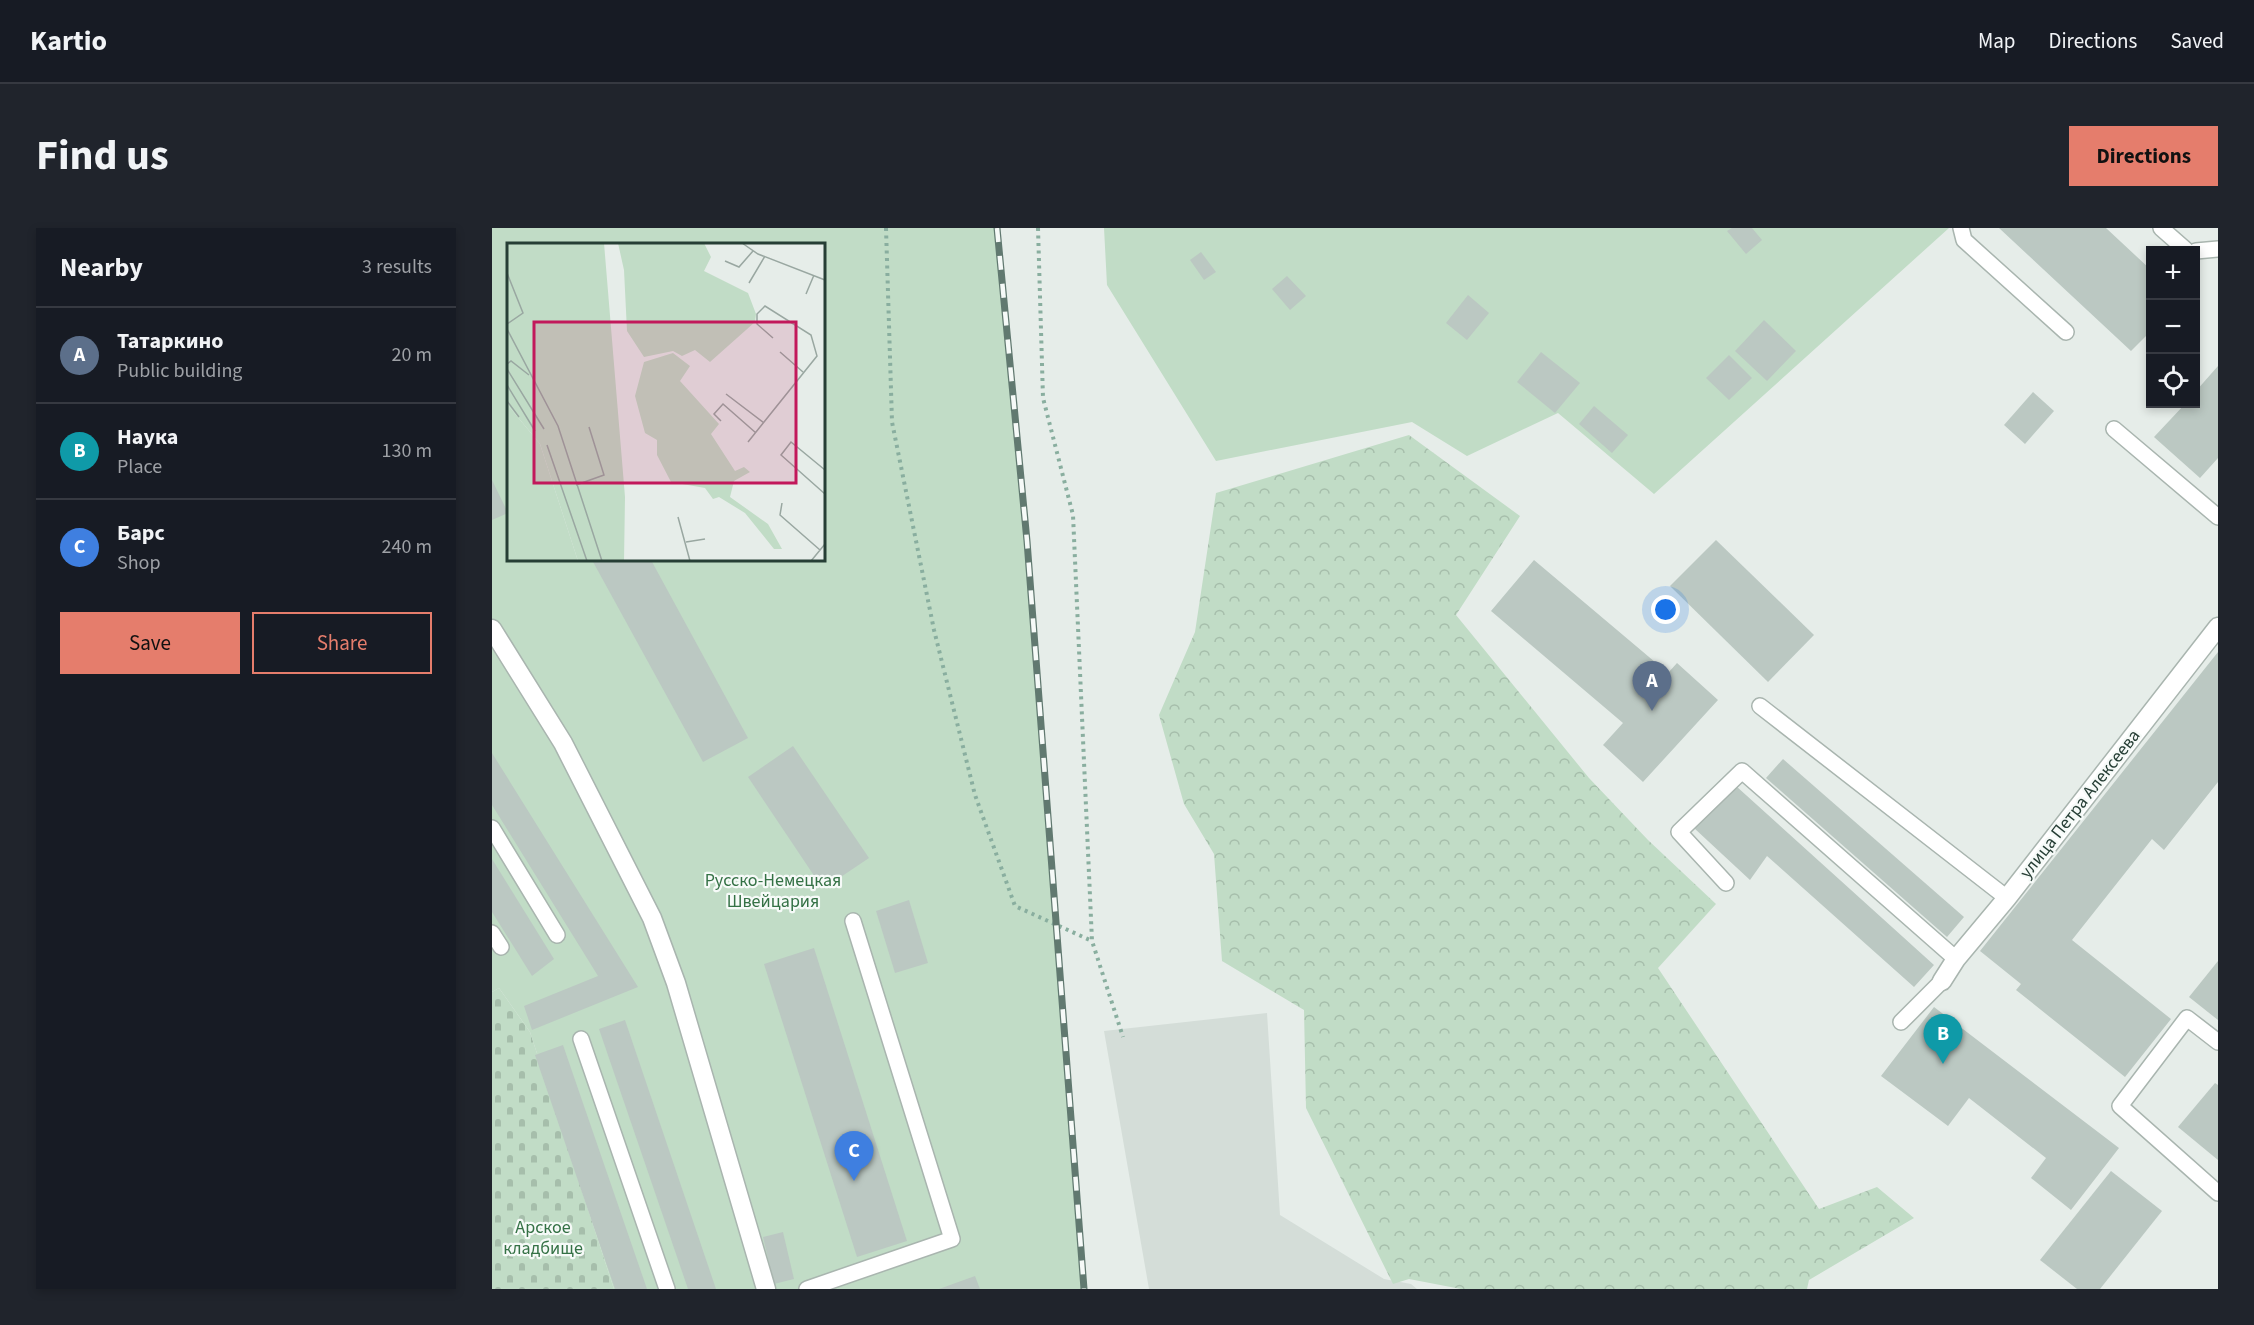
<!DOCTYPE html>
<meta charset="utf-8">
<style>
:root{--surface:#171b24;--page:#20242c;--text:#f1f3f6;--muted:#9ea1a6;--line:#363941;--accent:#e57d6c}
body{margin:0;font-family:"Source Sans 3",sans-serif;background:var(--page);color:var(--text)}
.controls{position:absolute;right:18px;top:18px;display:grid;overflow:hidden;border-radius:0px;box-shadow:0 3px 9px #0003}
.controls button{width:54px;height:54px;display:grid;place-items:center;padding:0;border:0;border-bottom:2px solid var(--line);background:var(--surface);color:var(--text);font:30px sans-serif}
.you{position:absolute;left:1174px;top:382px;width:21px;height:21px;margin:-15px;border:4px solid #fff;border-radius:50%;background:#1a73e8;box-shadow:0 0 0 9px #1a73e833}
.badge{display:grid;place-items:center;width:39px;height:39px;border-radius:50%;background:var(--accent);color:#fff;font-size:20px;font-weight:700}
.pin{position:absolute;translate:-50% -50px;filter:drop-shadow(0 2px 3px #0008)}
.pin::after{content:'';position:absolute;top:32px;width:21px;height:18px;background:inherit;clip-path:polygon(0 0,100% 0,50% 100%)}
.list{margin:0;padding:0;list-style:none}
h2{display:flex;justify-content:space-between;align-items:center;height:78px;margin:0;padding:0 24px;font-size:26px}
h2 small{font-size:20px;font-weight:400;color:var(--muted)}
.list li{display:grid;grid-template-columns:39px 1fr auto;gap:18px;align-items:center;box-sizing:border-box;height:96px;padding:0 24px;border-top:2px solid var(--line)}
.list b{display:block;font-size:22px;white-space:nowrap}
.list p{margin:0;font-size:20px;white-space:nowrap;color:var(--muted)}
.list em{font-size:20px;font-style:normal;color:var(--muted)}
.actions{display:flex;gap:12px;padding:18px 24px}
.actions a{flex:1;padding:14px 0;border:2px solid var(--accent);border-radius:0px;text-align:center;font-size:21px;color:var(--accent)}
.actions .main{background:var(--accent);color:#111}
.icon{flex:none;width:33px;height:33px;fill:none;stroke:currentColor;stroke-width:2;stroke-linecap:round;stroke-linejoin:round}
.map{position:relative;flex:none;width:1726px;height:1061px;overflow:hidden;border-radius:0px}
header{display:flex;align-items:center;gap:36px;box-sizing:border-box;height:84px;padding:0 30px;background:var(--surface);border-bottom:2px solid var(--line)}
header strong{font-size:28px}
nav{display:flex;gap:33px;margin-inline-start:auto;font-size:21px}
.intro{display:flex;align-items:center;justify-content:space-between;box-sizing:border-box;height:144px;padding:0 36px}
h1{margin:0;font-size:42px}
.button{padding:15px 27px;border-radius:0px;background:var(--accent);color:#111;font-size:21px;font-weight:700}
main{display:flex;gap:36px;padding:0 36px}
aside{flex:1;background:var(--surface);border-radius:0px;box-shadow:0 3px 9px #0003}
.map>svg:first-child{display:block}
</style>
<header>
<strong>Kartio</strong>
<nav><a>Map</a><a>Directions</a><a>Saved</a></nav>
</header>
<div class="intro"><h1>Find us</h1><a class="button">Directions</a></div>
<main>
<aside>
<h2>Nearby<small>3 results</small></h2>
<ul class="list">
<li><span class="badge" style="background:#5c6f8a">A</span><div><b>Татаркино</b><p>Public building</p></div><em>20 m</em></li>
<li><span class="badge" style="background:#0f9aa8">B</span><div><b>Наука</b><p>Place</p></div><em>130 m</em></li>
<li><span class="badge" style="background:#3f7fe0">C</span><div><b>Барс</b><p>Shop</p></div><em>240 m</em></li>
</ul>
<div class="actions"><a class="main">Save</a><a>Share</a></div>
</aside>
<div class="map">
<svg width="1726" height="1061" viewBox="0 0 1726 1061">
<defs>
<pattern id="forest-crowns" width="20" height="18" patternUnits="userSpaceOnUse" patternTransform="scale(1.5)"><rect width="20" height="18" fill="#c1dcc6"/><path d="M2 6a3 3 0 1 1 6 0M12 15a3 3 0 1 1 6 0" fill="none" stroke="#a6beab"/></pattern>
<pattern id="cemetery-stones" width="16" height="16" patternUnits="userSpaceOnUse" patternTransform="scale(1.5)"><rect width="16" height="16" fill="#c1dcc6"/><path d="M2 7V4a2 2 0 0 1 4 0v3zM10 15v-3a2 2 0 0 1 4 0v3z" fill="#a6beab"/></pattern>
</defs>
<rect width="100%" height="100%" fill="#e6ede9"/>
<!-- built -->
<path fill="#d4ddd8" d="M775,785L788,987L892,1051L919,1056L925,1061H657L612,803Z"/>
<!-- forest -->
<path fill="url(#forest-crowns)" d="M917,207L1028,288L964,387L1097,550L1156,612L1224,676L1166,740L1327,981L1385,959L1422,990L1317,1052L1315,1061H969L917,1051L901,1056L814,880L812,782L730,733L722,626L692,576L667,487L703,404L724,265Z"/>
<!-- cemetery -->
<path fill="url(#cemetery-stones)" d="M7,760L38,804L122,1061H0V764Z"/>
<!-- green -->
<g fill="#c1dcc6" fill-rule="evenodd">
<path d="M0,0H505L535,313L592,1061H122L38,804L7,760L0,764ZM16,16H332V332H16Z"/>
<path d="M612,0H1457L1162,266L1066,185L975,228L920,194L724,233L615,57Z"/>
</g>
<!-- building -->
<g fill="#bbc8c2">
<path d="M1240,0H1260L1270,12L1254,26L1235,3Z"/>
<path d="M1507,0H1614L1658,41V108L1656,106L1639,123Z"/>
<path d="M709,24L724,44L712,52L698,32Z"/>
<path d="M795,48L814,68L798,82L780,61Z"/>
<path d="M976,67L997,85L975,112L954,95Z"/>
<path d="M1272,92L1304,123L1275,153L1243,123Z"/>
<path d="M1049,124L1088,155L1063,185L1025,154Z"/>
<path d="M1237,127L1260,150L1237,172L1214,150Z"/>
<path d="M1726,138V230L1708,250L1662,209L1693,176H1704V163Z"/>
<path d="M1541,164L1562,183L1533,216L1512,197Z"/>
<path d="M1102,178L1136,207L1120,225L1087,196Z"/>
<path d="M0,252L16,285L0,292Z"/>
<path d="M1224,312L1322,407L1276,454L1178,358Z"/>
<path d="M100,332H159L256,510L211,534Z"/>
<path d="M1042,332L1176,445L1185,435L1226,472L1151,554L1111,517L1131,495L999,383Z"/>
<path d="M1726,424V554L1672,622L1660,611L1580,712L1679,791L1633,849L1524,762L1529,756L1488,723Z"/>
<path d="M301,518L377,630L331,661L256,549Z"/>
<path d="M0,525L146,759L40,802L32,778L106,748L0,577Z"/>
<path d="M1291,531L1472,689L1455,709L1274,550Z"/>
<path d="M1244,558L1442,737L1422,759L1275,628L1258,652L1202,600Z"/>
<path d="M0,631L62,731L40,748L0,684Z"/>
<path d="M417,672L436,735L403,745L384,683Z"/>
<path d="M322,720L415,1013L365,1029L272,736Z"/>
<path d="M1726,733V792L1697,769Z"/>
<path d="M1442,779L1627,920L1579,982L1539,950L1554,930L1477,870L1456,898L1389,848Z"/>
<path d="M133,792L224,1061H196L107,801Z"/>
<path d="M71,817L155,1061H123L43,827Z"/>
<path d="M1723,855L1726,857V932L1686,899Z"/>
<path d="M1619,943L1670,983L1608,1061H1585L1548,1032Z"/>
<path d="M291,1004L302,1051L282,1056L271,1009Z"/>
<path d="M483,1048L488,1061H447Z"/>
</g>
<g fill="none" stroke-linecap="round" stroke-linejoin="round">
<!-- lane casing -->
<g stroke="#a9b5af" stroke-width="18">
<g id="lane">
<path d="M1469,0L1472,12L1574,104"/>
<path d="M1669,0L1694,22"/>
<path d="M1704,23L1726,21"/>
<path d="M1622,201L1726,289"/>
<path d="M1268,478L1515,670"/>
<path d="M0,600L65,707"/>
<path d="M1234,655L1187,604L1250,543L1464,731"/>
<path d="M0,705L9,719"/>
<path d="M1409,794L1450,753"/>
<path d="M89,811L175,1061"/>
<path d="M1726,814L1695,790L1628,878L1726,965"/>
<path d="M315,1061L460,1011L361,693"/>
</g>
</g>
<!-- street casing -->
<g stroke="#a9b5af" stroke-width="21">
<g id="street">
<path d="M0,401L71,515L160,690L184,755L274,1061"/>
<path d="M1450,753L1464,731L1515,670L1726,399"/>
</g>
</g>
<!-- path -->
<g stroke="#89ae9f" stroke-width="4" stroke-dasharray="3 4.5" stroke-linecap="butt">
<path d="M394,0L400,194L442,402L483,567L523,678L600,713"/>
<path d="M546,0L551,170L581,287L600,713L631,809"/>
</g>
<!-- lane -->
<use href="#lane" stroke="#fff" stroke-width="15"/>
<!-- street -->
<use href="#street" stroke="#fff" stroke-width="18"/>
<!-- rail casing -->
<g stroke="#617970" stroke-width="7">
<path id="rail" d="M505,0L535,313L592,1061"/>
</g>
<!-- rail -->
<use href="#rail" stroke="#f6faf8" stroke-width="4.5" stroke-dasharray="14" stroke-linecap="butt"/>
</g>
<g text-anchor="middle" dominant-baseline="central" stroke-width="4.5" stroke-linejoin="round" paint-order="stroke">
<!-- street labels -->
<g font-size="18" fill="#263e35" stroke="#f6faf8">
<text transform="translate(1588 576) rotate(-52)">улица Петра Алексеева</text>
</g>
<!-- park labels -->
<g font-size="18" fill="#347145" stroke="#f6faf8">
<text x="281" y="652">Русско-Немецкая<tspan x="281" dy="21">Швейцария</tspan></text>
<text x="51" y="999">Арское<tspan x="51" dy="21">кладбище</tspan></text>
</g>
</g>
<!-- overview -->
<g transform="translate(15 15)">
<rect width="318" height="318" fill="#e6ede9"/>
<path d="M166,110L183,123L173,138L212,181L204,191L228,228L237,224L243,229L227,238L223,254L261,281L275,306H267L238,270L212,254L206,256L198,245L164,239L150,212V197L138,190L128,153L137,119Z" fill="#c1dcc6"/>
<path d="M0,161L33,201L71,318H0Z" fill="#c1dcc6"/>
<path d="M0,0H97L118,254L117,318H71L33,201L0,161ZM111,0H197L204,14L197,28L241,50L249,71L248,79L203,119L188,107L175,113L166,108L137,114L120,88L117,27Z" fill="#c1dcc6"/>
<path fill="none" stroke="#99a7a1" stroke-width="1.5" d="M235,0L251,11L318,37M218,18L232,24L246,8M0,30L16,70L0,81M242,40L258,13M299,51L307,32M0,86L51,183L95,318M273,109L296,129M0,121L4,118L22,132M0,126L37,186M0,142L28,188M219,151L257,180M0,158L12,174M214,178L207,171L216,161L249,190M241,199L310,113L304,92L258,63L250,71V81L266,95M40,202L80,318M318,227L284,199L274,212L318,251M69,242L97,232L82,184M275,260L273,272L313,307M171,274L183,318M179,299L198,296M304,318L318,301"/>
<path fill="#c2185b" fill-opacity="0.15" stroke="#c2185b" stroke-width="3" d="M27,79H289V240H27Z"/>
<rect width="318" height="318" fill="none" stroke="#263e35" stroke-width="3"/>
</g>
</svg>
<div class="controls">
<button>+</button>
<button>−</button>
<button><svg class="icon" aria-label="locate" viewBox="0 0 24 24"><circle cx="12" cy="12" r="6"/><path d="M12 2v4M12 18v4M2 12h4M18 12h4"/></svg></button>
</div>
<div class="you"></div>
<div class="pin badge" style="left:1160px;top:483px;background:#5c6f8a">A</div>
<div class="pin badge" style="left:1451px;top:836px;background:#0f9aa8">B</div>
<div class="pin badge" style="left:362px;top:953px;background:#3f7fe0">C</div>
</div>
</main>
